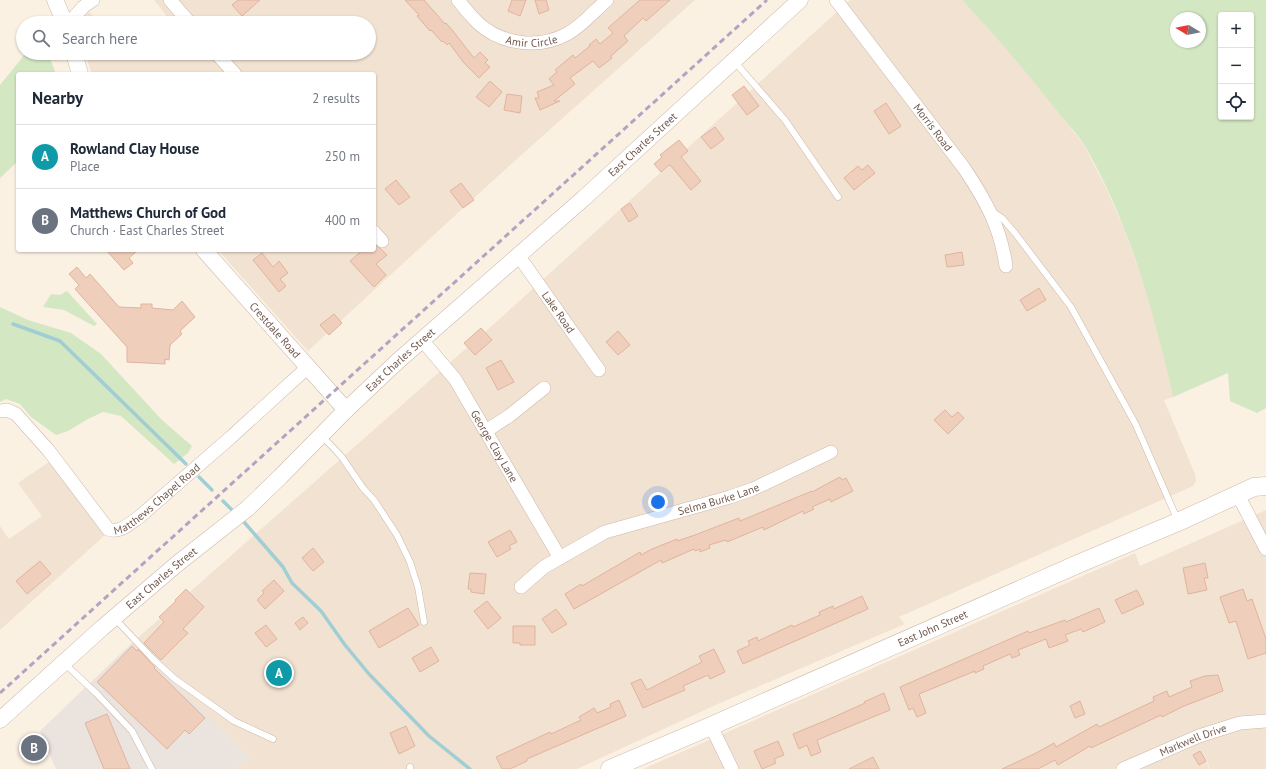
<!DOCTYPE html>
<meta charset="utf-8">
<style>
:root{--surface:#fff;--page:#f6f6f7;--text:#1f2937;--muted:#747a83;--line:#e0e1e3;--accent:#df694e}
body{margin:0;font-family:"PT Sans",sans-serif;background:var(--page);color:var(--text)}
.controls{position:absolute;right:12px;top:12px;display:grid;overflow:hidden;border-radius:4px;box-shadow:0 1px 3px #0004}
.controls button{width:36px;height:36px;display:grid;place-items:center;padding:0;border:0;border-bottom:1px solid var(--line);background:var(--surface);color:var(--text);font:20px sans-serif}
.compass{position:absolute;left:1170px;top:12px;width:36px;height:36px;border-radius:50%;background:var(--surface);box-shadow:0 1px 3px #0004;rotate:280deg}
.you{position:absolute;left:658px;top:502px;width:14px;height:14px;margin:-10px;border:3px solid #fff;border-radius:50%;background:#1a73e8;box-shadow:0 0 0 6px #1a73e833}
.badge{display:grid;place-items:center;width:26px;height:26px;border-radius:50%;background:var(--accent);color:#fff;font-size:13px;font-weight:700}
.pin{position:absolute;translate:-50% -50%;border:2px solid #fff;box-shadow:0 1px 4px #0006}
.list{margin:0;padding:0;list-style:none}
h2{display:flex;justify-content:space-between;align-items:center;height:52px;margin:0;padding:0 16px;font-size:17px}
h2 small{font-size:13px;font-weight:400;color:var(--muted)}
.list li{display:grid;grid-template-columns:26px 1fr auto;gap:12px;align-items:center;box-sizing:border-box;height:64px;padding:0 16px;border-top:1px solid var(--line)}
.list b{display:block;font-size:15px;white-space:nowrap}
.list p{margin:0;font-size:13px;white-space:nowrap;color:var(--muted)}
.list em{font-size:13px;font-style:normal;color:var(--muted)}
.icon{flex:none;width:22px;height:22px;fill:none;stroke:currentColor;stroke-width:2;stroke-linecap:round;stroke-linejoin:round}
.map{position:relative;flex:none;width:1266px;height:769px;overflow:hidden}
.search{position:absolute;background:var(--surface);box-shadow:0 1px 3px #0004;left:16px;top:16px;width:360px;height:44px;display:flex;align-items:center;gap:10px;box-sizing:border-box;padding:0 14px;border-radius:22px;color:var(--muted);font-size:15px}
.panel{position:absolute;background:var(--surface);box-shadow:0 1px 3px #0004;left:16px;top:72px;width:360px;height:180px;border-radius:4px}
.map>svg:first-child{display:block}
</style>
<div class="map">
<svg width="1266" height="769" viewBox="0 0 1266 769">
<rect width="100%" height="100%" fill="#fbf1e3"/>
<!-- residential -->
<g fill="#f2e2d2">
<path d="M154,0H695L498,176L308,351L218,250H374V74H92L85,53H369V23H158L166,15Z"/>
<path d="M850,0H962L984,23L1037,85L1084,145L1106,188L1124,229L1149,298L1161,343L1173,397L1164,400L1195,474L1196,481L1193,486L899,617L905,624L720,703L577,769H231L251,759L133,642L504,315Z"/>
<path d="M89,12L99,23H77L76,22Z"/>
<path d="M52,460L105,535L0,630V526L9,539L42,516L18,483Z"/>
<path d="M1266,510V769H1210L1203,750L1209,769H643L1135,553L1140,566Z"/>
</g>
<!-- industrial -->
<path fill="#eae3de" d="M133,642L251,759L231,769H56L40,731Z"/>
<!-- green -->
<g fill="#d3e7c3" fill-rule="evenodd">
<path d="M962,0H1266V408L1257,413L1230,401L1228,373L1173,397C1154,311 1129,223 1085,146C1076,132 1063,119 1053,106C1024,69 994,34 962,0ZM1221,15H1251V117H1221ZM1176,18H1200V42H1176Z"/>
<path d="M26,53H48L56,74H18V161L0,178V85Z"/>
<path d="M67,291L97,324L94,326L64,310L43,307L51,294L60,295Z"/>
<path d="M0,307L28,320L71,333L101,354L162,420L192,446L188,453L174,464L121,416L103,412L88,419L68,431L56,435L31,417L20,404L6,399L0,402Z"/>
</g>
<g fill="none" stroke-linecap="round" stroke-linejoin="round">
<!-- stream -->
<g stroke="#a0ced4" stroke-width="3.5">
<path d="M13,324L60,341L186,464"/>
<path d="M199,477L212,490"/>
<path d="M223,501L231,509"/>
<path d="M244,522L283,567L292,583L321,611L345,645L369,674L429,736L470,769"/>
</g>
</g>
<!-- building -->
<g fill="#efcebc" stroke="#e0b49d">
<path d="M238,0H260L242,16L232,5Z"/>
<path d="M405,0H424L445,24L446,23L453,31L474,58L480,52L488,60L485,63L490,67L479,78L464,63L449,43L447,45L443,41L442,42L431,30L430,31L417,16L419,15Z"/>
<path d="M512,0H526L520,16L508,11Z"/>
<path d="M535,0H546L549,10L539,14Z"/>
<path d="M640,0H670L646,21L643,18L624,36L628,41L611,56L612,58L599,68L593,61L570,78L575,84L554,101H560L540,110L535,98H539L537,92L554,85L549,79L557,72L555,70L573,55L575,58L590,46L589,45L596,39L600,44L613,33L608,28Z"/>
<path d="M490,81L502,92L489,107L476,97Z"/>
<path d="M744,86L759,106L747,115L732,95Z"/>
<path d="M507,94L522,96L520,113L504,110Z"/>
<path d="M886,103L901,126L889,134L874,111Z"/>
<path d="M715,127L724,139L711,149L701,137Z"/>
<path d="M679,140L688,151L681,157L701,181L691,190L671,166L669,165L661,172L654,164L662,157L660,155Z"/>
<path d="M868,165L875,173L854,190L844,178L858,166L862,170Z"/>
<path d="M396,180L410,197L399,205L385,189Z"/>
<path d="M461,183L474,200L463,208L450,191Z"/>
<path d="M630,203L638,216L629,222L621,209Z"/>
<path d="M374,244L381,249L387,255L376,264L386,275L374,287L350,261L363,250H374Z"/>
<path d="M106,250H138L129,258L133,263L124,270Z"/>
<path d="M962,252L964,265L947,267L945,255Z"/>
<path d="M262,253L273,267L279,261L288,273L280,279L286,286L279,292L253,260Z"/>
<path d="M77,267L86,278L90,274L119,307L141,308V304H152V308L173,310L182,301L195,317L180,331L182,334L170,345L169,360L165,359V364L127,362V347L75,289L79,285L69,274Z"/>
<path d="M1039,288L1046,300L1027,311L1020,300Z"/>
<path d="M334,314L342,323L329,335L320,325Z"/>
<path d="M481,328L492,340L475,355L464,343Z"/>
<path d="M618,331L630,345L618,355L606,342Z"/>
<path d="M501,360L514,382L498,390L486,368Z"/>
<path d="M945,410L952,417L958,412L964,418L948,434L934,420Z"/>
<path d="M840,477L842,480L846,478L853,491L831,502L830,499L812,507L814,509L804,514L803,511L764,530L763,527L727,542L726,540L709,545L710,548L700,552V549L695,551L694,549L662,563L661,560L574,609L565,594L581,584L582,586L640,552L641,555L652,549L677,539V541L695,535L739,518L740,521L812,491V492Z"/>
<path d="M510,530L517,542L509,546L511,549L497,557L488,542Z"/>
<path d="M313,548L324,562L313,571L302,558Z"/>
<path d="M40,561L51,574L27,594L16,581Z"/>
<path d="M1205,563L1208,578H1204L1207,590L1188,594L1183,568Z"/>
<path d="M470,573L486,574L484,594L471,592V589H468Z"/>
<path d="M274,580L284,591L265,609L257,600L264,593L262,591Z"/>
<path d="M186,589L204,607L183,629L188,633L161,660L144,643L164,622L159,617L176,601L175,600Z"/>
<path d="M1243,589L1247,601L1252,599L1266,639V653L1248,659L1236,621L1229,623L1220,597Z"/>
<path d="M1137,590L1144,604L1122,614L1115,600Z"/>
<path d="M862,596L868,609L743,664L737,651L750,645L748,641L757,637L758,641L792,625L793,627L820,615L819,612L833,606L834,609Z"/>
<path d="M487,601L501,618L488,629L474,611Z"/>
<path d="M408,608L419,625L379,648L369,631Z"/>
<path d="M1099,608L1105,622L1083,632L1081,629L1065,635L1068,641L1049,648L1046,639L1018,650L1020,655L1012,658L1010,654L983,666L984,669L975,673V671L919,694L926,713L917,717L913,708L909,710L900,687L1028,631L1029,633L1065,620L1066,622Z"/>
<path d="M556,609L567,624L552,633L542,619Z"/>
<path d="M303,617L308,623L300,630L295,623Z"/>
<path d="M266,625L277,639L266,647L255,633Z"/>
<path d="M513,626H535V645H520V643H513Z"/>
<path d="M132,646L137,651L138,649L155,667L154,668L205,718L189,734L185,730L167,749L97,682Z"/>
<path d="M431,647L439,661L420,672L412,658Z"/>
<path d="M714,649L725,672L710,679L708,675L683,686L685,690L643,708L631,683L641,679L647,690L702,662L699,656Z"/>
<path d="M1218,675L1223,691L1184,706L1162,717L1161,715L1091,748L1090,746L1058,765L1055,760L1038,769H1002L1036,753L1054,743L1056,747L1097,724L1099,727L1118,718L1154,701L1153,697L1167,691L1169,697L1192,687L1190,681L1205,676Z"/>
<path d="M884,693L890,710L817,740L821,752L811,756L807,745L799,749L793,734L827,720L865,703L864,702Z"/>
<path d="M619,700L626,716L527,759V761L510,769H502L496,757L550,732L551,734L581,720L579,717L594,708L597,713L611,707L610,704Z"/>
<path d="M1080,701L1085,714L1075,718L1070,706Z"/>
<path d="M107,714L130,769H104L85,723Z"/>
<path d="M406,726L415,746L399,754L390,733Z"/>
<path d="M778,741L784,755L774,759L776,763L762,769L754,751Z"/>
<path d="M1200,751L1206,761L1199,765L1193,755Z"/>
<path d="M873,757L879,769H849Z"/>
</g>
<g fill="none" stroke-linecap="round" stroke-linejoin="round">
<!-- service casing -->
<g stroke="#cbb8aa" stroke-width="7">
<g id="service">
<path d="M734,61L785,120L838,197"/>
<path d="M993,212L1002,218L1015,233L1071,307L1136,425L1178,521"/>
<path d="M321,435L341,456L363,488L374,500L397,535L410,562L418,587L424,622"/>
<path d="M115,617L119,623L153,659L175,679L234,721L273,739"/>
<path d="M64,663L97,694L132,731L152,769"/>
<path d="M410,767V769"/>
</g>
</g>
<!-- minor casing -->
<g stroke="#cbb8aa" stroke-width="14">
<g id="minor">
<path d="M170,0L190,23"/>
<path id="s1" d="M458,0C464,8 471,16 478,23C502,45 539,49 567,34C582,26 594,11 607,0"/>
<path id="s2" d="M836,0L964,168C986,201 1000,226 1006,266"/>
<path d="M69,23L83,7L93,0"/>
<path d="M216,53L235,74"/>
<path d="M374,232L382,241"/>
<path id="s3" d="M518,255L599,370"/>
<path id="s4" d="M422,340L455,379L560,558"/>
<path id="s5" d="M0,411L7,410L16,414L49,451L108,529C119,534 129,524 138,518L230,438L308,367"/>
<path d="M486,431L509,416L544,388"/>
<path d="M1238,495L1266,549"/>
<path id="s6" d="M521,587L544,567L605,532L730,497L753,489L831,452"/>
<path d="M711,726L732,769"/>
<path id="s7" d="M1123,769L1199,736L1240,723L1266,721"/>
</g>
</g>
<!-- tertiary casing -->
<g stroke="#cbb8aa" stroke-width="17">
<g id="tertiary">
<path d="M55,0L65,23"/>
<path d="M74,53L80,74"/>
<path id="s8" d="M204,250L346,410"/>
<path id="s9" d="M0,720L102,628L177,564L248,508L280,477L346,410L398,361L584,198L800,0"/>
</g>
</g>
<!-- secondary casing -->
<g stroke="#d0baab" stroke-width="19">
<g id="secondary">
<path id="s10" d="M610,769L711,726L1078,564L1178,522L1254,487L1266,486"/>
</g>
</g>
<!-- service -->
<use href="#service" stroke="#fff" stroke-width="6"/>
<!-- minor -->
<use href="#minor" stroke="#fff" stroke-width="13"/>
<!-- tertiary -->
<use href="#tertiary" stroke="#fff" stroke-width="16"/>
<!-- secondary -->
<use href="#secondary" stroke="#fff" stroke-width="18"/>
<!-- rail -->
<path stroke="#b3a3c3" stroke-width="3" stroke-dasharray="6 4" stroke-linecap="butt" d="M0,693L767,0"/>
</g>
<g text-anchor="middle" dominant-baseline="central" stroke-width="3" stroke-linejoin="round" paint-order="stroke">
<!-- street labels -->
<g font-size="11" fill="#71574b" stroke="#fef5e9">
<text stroke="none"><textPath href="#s1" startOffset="89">Amir Circle</textPath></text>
<text stroke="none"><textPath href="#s2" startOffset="160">Morris Road</textPath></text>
<text stroke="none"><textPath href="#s9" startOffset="863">East Charles Street</textPath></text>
<text stroke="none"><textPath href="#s3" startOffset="70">Lake Road</textPath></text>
<text stroke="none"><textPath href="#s8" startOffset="107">Crestdale Road</textPath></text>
<text stroke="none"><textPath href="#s9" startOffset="539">East Charles Street</textPath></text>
<text stroke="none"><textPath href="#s4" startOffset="129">George Clay Lane</textPath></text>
<text stroke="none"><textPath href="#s5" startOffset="224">Matthews Chapel Road</textPath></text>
<text stroke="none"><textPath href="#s6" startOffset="219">Selma Burke Lane</textPath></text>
<text stroke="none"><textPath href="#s9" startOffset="215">East Charles Street</textPath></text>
<text stroke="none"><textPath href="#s10" startOffset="352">East John Street</textPath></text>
<text stroke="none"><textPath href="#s7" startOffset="76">Markwell Drive</textPath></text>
</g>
</g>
</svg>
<div class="controls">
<button>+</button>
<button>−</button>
<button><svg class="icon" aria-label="locate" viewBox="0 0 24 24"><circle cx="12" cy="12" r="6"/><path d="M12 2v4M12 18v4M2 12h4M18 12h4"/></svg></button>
</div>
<svg class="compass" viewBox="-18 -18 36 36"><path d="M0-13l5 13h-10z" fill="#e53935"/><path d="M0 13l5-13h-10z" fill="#747a83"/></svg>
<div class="you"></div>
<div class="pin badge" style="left:279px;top:673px;background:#0f9aa8">A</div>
<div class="pin badge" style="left:34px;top:748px;background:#6b7280">B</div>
<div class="search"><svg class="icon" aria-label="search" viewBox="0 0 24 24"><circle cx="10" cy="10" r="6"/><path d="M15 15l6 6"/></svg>Search here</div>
<section class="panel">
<h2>Nearby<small>2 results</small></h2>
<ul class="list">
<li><span class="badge" style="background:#0f9aa8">A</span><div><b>Rowland Clay House</b><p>Place</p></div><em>250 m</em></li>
<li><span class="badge" style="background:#6b7280">B</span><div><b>Matthews Church of God</b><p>Church · East Charles Street</p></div><em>400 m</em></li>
</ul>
</section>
</div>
